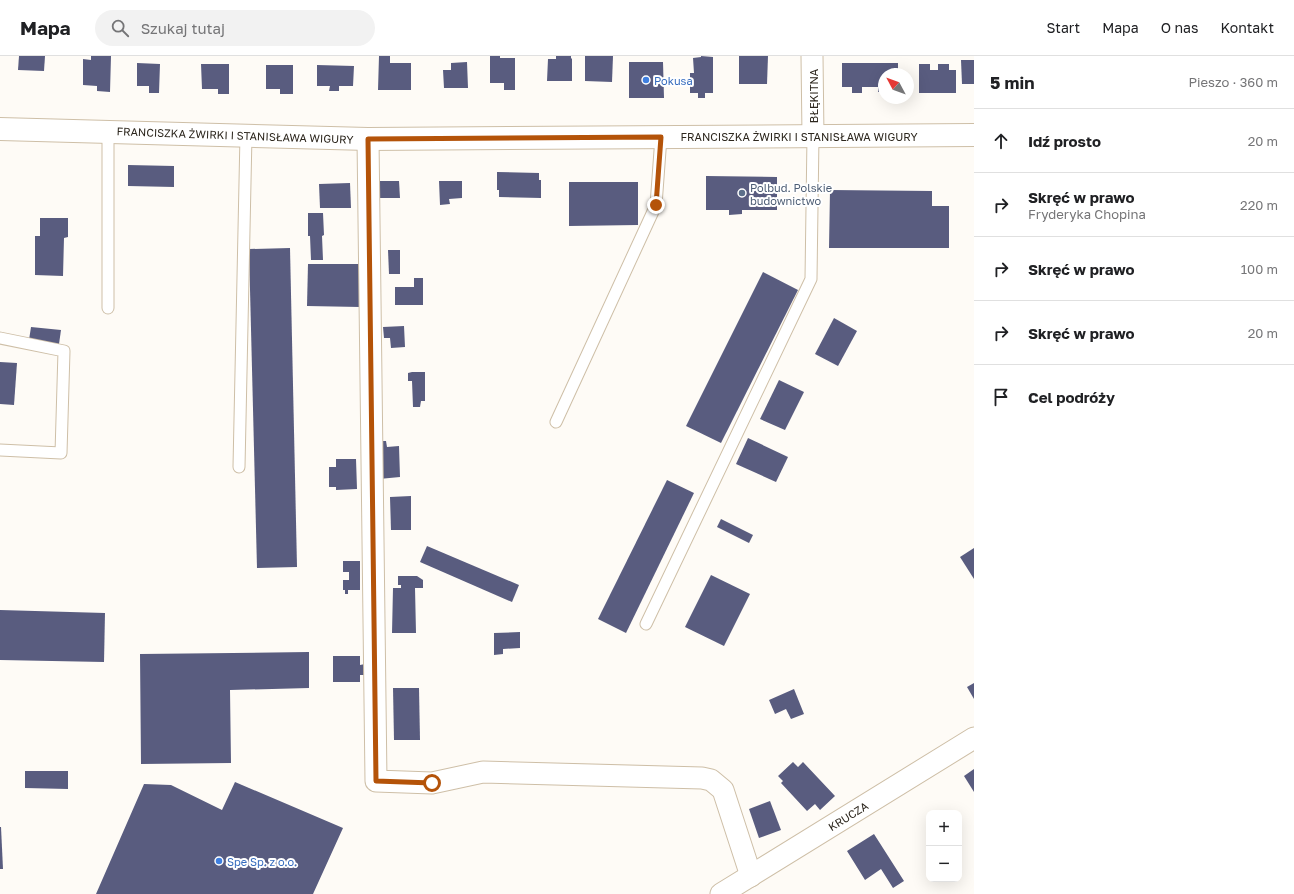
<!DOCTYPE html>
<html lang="pl">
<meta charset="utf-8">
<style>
:root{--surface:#fff;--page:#f2f2f2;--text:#202124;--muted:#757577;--line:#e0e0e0}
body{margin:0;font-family:"Golos Text",sans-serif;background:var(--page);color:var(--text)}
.controls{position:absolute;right:12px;bottom:12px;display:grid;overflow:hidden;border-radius:8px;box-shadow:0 4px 16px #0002}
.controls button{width:36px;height:36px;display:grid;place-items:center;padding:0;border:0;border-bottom:1px solid var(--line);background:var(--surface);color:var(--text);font:20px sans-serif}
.compass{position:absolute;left:878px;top:12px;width:36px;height:36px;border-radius:50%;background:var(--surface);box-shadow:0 4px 16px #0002;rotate:311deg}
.stop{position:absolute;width:12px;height:12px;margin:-9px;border:3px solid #b45309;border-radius:50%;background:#fff}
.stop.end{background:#b45309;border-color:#fff;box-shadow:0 1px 4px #0008}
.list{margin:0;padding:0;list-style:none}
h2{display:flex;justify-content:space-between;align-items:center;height:52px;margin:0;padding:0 16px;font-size:17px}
h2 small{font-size:13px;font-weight:400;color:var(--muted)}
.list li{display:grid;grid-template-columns:26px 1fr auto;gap:12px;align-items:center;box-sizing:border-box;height:64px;padding:0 16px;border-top:1px solid var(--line)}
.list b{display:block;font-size:15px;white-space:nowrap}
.list p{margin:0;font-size:13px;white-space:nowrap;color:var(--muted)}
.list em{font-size:13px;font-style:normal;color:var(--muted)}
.icon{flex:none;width:22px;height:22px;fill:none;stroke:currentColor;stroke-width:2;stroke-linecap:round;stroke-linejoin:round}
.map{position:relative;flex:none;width:974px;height:838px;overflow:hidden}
header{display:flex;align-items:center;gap:24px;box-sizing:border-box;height:56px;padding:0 20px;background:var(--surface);border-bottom:1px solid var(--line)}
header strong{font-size:19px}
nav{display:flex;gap:22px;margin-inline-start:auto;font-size:14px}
.search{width:280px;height:36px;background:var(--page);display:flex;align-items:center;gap:10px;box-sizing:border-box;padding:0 14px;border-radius:22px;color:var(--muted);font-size:15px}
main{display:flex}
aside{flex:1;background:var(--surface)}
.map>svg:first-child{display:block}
</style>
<header>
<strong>Mapa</strong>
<div class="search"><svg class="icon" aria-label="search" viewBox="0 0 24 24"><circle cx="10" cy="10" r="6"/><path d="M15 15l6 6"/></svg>Szukaj tutaj</div>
<nav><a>Start</a><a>Mapa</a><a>O nas</a><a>Kontakt</a></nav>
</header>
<main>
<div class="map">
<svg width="974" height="838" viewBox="0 0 974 838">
<rect width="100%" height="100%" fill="#fefbf6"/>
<!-- building -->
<g fill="#595c7f">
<path d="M19,0H45L44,15L18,14Z"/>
<path d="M91,0H111L110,36L97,35V30L83,29V3L91,4Z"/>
<path d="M379,0H390V7H411V34H378Z"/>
<path d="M490,0H500V2H515V34H504V27H490Z"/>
<path d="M556,0H571V2L572,3V25H547L548,3H556Z"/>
<path d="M585,0H613L612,26L585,25Z"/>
<path d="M701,0L713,1V37H705V42H698V37H690V17H694L693,2L701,1Z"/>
<path d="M739,0H768L767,28H739Z"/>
<path d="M961,4H974V28H962Z"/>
<path d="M467,6L468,32H444L443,14H451V7Z"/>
<path d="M629,6H663L664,42H629Z"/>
<path d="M137,7L160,8L159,37H149V30H137Z"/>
<path d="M842,7H898V18H884V36H878V31H862V37H852V31H842Z"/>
<path d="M201,8H229V38H218V33H202Z"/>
<path d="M919,8H930V14H938V8H949V14H956V37H919Z"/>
<path d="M266,9H293V38H280V33H266Z"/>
<path d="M317,9L354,10L353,30H339V35H329L330,30H317Z"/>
<path d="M128,109L174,110V131L128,130Z"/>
<path d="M497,116L539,117V124H541V142L499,141V134H497Z"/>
<path d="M706,120L777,121V154H742V158L729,159V154H706Z"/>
<path d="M377,125H399L400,142H377Z"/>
<path d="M439,125H462V142L449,143L450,148L440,149Z"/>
<path d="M569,126H638V169L569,170Z"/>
<path d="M350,127L351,152H320L319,128Z"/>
<path d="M830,134L932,135V150H949V192H829Z"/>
<path d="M308,157H323L324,179L322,180L323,204H311L310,180H308Z"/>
<path d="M40,162H68V181L64,182L63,220L35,219V180H40Z"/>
<path d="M290,192L297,511L257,512L249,193Z"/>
<path d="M388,194H400V218H389Z"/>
<path d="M308,208H361L360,251L307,250Z"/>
<path d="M763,216L798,234L721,387L686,370Z"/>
<path d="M414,222H423V249H395V231H414Z"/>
<path d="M834,262L857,275L838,310L815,298Z"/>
<path d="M404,270L405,291L391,292L390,282H384L383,271Z"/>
<path d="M31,271L61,274L59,288L29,284Z"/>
<path d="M0,306L17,307L14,349L0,348Z"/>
<path d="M412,316H425V345H421L420,351H413L412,325H408V317Z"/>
<path d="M779,324L804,336L785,374L760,363Z"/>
<path d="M748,382L788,401L776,426L736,408Z"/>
<path d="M378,385H386L387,391L399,390L400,421L379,423Z"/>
<path d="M336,403H356L357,433L336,434V431H329V411H336Z"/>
<path d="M667,424L694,437L626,577L598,563Z"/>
<path d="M411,440V474H391L390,441Z"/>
<path d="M721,463L753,479L749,487L717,471Z"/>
<path d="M427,490L519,529L512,546L420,506Z"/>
<path d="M974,492V523L960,501Z"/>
<path d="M343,505H360V534H348V538H345V534H343V524H349V516H343Z"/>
<path d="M711,519L750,538L724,590L685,571Z"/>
<path d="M398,520H417L423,524V532H415L416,577H392L393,532H401V529H398Z"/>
<path d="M0,554L105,557L104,606L0,604Z"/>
<path d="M520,576V592L503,593V598L494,599V577Z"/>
<path d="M309,596V632L230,634L231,707L141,708L140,598Z"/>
<path d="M333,600H360V609L365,608V619H360V626H333Z"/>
<path d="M974,627V643L967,631Z"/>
<path d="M393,632H419L420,684H394Z"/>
<path d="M794,633L804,658L791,663L786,653L775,658L769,644Z"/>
<path d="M793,706L798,711L803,706L835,740L820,754L815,748L807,755L781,727L783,725L778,720Z"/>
<path d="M974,713V736L964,720Z"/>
<path d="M25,715H68V733L25,732Z"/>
<path d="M235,726L343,772L313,838H96L144,728L171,729L222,754Z"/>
<path d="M770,745L781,774L759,782L749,753Z"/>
<path d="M0,771H1L3,813H0Z"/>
<path d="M874,778L904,825L893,832L881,813L865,824L847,795Z"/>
</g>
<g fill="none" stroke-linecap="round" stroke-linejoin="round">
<!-- service casing -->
<g stroke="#cebfa7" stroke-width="13">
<g id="service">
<path d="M108,252V76"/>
<path d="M0,282L64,295L61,397L0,394"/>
<path d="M556,366L656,149L661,81"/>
<path d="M239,411L246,79"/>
<path d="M646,568L811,223L813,80"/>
</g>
</g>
<!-- minor casing -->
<g stroke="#cebfa7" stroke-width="23">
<g id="minor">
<path d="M812,0L813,80"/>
<path d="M368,83L376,725L432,727L483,716L702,722L711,724L723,734L751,820"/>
<path d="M721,838L974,682"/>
</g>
</g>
<!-- tertiary casing -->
<g stroke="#cebfa7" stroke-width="24">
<path id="tertiary" d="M0,73L368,83L974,79"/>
</g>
<!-- service -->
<use href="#service" stroke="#fff" stroke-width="11"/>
<!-- minor -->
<use href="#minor" stroke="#fff" stroke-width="21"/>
<!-- tertiary -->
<use href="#tertiary" stroke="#fff" stroke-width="22"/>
</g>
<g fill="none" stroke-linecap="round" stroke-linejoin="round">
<!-- route -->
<path stroke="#b45309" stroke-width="5" d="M432,727L376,725L368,83L661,81L656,149"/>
</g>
<!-- markers -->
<g fill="#3f7fe0" stroke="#fff" stroke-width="1.5">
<circle cx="646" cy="24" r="4"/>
<circle cx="219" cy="805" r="4"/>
</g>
<circle fill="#5c6f8a" stroke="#fff" stroke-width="1.5" cx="742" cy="137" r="4"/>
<g text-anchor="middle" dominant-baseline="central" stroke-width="4" stroke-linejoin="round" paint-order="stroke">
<!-- shop labels -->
<g font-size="11" fill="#366cbe" stroke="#fff" text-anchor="start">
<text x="654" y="24">Pokusa</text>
<text x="227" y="805">Spe Sp. z o.o.</text>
</g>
<!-- street labels -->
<g font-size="11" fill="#2c261d" stroke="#fff">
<text transform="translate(813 40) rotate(-90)">BŁĘKITNA</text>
<text transform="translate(235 79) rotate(2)">FRANCISZKA ŻWIRKI I STANISŁAWA WIGURY</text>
<text x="799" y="80">FRANCISZKA ŻWIRKI I STANISŁAWA WIGURY</text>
<text transform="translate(848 760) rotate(-32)">KRUCZA</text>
</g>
<!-- service labels -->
<g font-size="11" fill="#4e5e75" stroke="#fff" text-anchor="start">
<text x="750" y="131">Polbud. Polskie<tspan x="750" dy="13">budownictwo</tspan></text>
</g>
</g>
</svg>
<div class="controls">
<button>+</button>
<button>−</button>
</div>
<svg class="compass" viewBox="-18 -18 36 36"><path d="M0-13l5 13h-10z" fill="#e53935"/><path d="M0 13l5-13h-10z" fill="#757577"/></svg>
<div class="stop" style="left:432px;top:727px"></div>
<div class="stop end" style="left:656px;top:149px"></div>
</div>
<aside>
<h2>5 min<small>Pieszo · 360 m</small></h2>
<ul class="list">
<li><svg class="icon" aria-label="ahead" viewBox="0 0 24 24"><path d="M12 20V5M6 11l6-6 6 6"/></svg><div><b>Idź prosto</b></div><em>20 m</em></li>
<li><svg class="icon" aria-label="right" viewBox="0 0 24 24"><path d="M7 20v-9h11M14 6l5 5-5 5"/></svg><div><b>Skręć w prawo</b><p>Fryderyka Chopina</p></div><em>220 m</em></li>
<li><svg class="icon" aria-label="right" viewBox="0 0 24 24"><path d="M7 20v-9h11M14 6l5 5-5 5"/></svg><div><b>Skręć w prawo</b></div><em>100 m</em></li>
<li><svg class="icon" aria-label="right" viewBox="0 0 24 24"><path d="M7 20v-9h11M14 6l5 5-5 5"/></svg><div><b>Skręć w prawo</b></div><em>20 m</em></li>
<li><svg class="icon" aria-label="arrive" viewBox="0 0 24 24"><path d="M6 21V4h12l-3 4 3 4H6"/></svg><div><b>Cel podróży</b></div></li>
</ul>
</aside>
</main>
